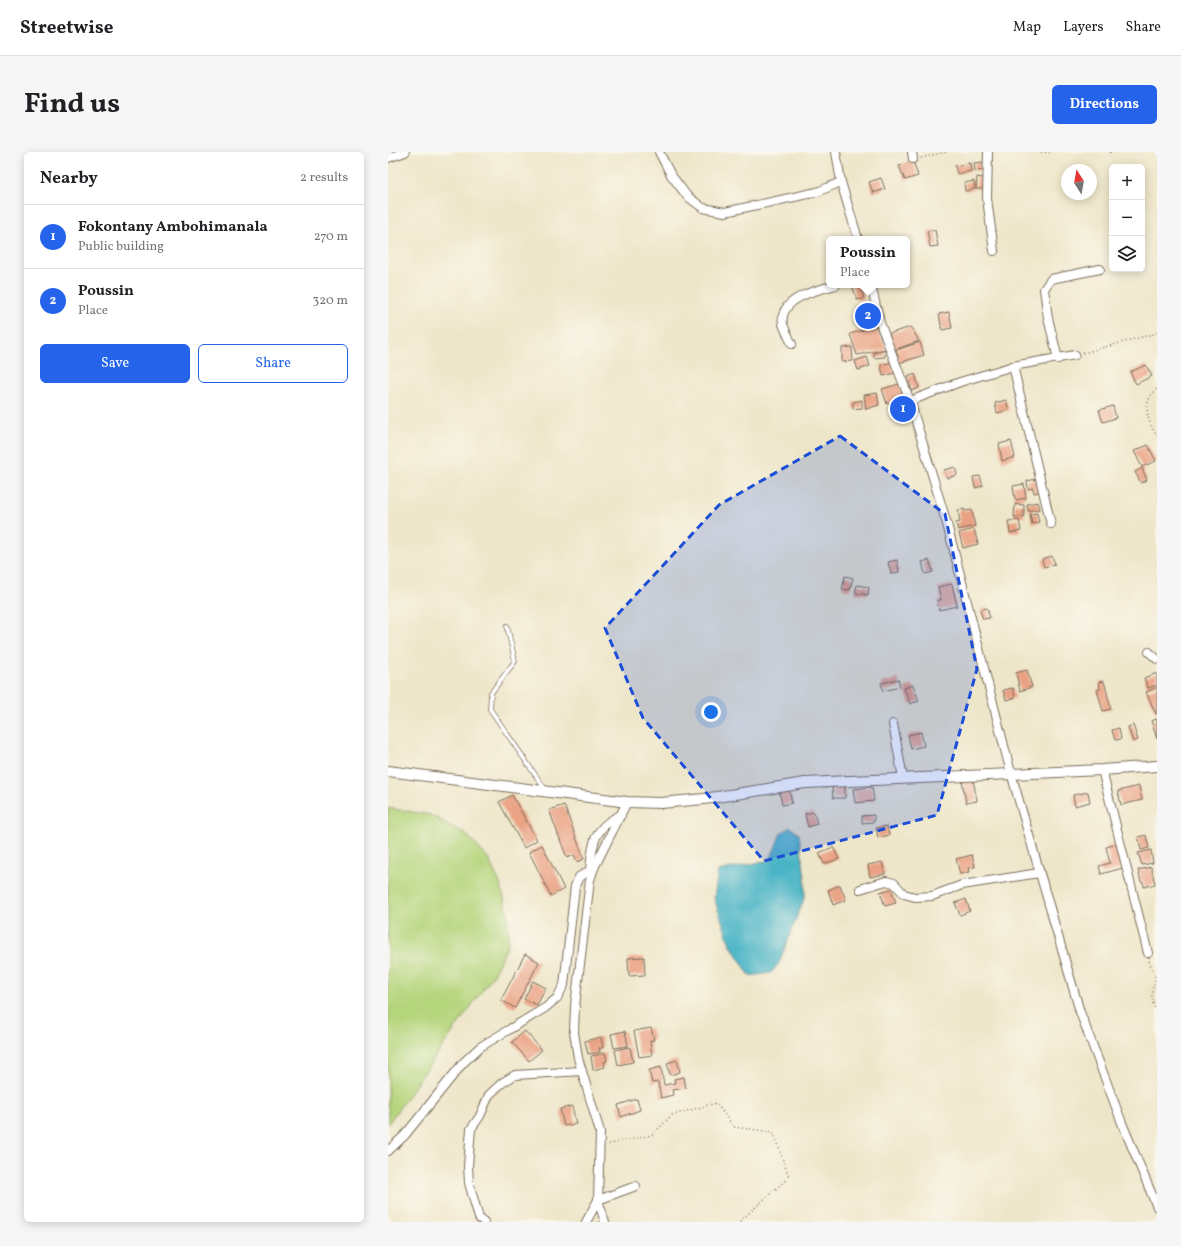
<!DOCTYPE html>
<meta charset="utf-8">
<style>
:root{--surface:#fff;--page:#f6f6f6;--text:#202124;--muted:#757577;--line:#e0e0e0;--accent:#2563eb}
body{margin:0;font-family:Vollkorn,serif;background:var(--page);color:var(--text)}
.controls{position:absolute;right:12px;top:12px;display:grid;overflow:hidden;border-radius:6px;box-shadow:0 2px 10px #0003}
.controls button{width:36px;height:36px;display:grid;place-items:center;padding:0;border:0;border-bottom:1px solid var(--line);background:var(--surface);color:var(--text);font:20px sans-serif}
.compass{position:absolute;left:673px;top:12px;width:36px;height:36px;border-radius:50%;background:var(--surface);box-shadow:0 2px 10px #0003;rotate:349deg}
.you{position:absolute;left:323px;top:560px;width:14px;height:14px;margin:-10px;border:3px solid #fff;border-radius:50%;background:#1a73e8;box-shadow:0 0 0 6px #1a73e833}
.badge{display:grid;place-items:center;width:26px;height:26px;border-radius:50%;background:var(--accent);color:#fff;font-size:13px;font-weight:700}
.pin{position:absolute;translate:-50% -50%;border:2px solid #fff;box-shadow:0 1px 4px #0006}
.popup{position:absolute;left:438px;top:84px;width:84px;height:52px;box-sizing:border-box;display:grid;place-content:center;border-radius:6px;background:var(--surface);filter:drop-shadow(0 1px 3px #0005);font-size:13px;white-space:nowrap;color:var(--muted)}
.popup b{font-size:15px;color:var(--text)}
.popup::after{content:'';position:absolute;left:50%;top:100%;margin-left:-8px;border:8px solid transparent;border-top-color:var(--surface)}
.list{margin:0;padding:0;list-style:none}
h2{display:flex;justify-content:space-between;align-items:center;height:52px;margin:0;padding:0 16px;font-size:17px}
h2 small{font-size:13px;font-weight:400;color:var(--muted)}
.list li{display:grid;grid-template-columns:26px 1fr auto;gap:12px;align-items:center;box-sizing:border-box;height:64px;padding:0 16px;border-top:1px solid var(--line)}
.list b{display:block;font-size:15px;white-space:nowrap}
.list p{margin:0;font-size:13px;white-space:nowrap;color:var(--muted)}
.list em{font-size:13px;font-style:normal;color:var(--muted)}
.actions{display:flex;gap:8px;padding:12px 16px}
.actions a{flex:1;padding:9px 0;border:1px solid var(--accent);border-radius:6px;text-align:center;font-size:14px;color:var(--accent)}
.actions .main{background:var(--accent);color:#fff}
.icon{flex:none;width:22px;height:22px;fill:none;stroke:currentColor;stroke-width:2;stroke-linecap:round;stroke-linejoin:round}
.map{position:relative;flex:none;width:769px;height:1070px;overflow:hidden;border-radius:6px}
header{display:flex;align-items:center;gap:24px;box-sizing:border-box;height:56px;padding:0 20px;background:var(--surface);border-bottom:1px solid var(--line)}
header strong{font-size:19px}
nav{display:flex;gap:22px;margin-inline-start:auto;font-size:14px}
.intro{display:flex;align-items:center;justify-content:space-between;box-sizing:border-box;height:96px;padding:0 24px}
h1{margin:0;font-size:28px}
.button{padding:10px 18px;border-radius:6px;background:var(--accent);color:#fff;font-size:14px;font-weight:700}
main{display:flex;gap:24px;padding:0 24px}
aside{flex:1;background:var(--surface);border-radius:6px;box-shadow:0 2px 10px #0003}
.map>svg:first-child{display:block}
</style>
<header>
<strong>Streetwise</strong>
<nav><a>Map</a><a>Layers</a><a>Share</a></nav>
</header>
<div class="intro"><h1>Find us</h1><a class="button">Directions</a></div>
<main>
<aside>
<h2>Nearby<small>2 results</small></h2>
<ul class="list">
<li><span class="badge">1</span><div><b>Fokontany Ambohimanala</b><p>Public building</p></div><em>270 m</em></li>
<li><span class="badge">2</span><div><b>Poussin</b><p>Place</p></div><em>320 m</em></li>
</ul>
<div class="actions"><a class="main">Save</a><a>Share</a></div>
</aside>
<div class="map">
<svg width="769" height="1070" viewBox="0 0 769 1070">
<rect width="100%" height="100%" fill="#fbf7ec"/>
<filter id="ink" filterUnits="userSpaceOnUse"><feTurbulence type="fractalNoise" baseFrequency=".025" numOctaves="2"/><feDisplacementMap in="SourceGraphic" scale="8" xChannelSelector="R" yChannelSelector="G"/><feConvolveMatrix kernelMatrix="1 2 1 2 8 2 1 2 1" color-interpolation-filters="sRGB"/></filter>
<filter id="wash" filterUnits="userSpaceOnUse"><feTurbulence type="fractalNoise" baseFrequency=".012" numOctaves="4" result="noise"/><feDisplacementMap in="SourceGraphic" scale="16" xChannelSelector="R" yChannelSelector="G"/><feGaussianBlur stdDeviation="0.9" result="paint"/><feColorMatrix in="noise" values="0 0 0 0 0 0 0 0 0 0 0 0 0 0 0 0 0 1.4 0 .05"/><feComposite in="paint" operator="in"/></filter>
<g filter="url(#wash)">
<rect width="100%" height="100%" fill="#eee6c9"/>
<!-- green -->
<path fill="#b5d57d" stroke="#78804e" d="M0,656L42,663L78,682L100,706L113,734L120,763V793L105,823L0,972Z"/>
<!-- water -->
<path fill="#49b4c6" stroke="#426f72" d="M402,675L411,682L417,725V744L391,811L383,821L362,824L342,792L326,746L330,719L382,708L393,681Z"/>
<g id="blocks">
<!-- building -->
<g fill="#eaa284">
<path d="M525,9L530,24L517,28L511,14Z"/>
<path d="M595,10L596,18L587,19L586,11Z"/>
<path d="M582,11L583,19L569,22L567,14Z"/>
<path d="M589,25L597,26L596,37H588Z"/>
<path d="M493,26L497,37L485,41L481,30Z"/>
<path d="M586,29L587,37L577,39L576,31Z"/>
<path d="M547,78L550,94L542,95L539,79Z"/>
<path d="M464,133H479L480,136L474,139L476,147L469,148Z"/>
<path d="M487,158L489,167L473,171L471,162Z"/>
<path d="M561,160L564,176L554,178L551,162Z"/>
<path d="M488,174L498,197L469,203L462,182Z"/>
<path d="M523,175L531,189L506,198L500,182Z"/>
<path d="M532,190L536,203L511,211L508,198Z"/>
<path d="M464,195L465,209L454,210V196Z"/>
<path d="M497,198V205L486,206V201Z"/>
<path d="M479,205L482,214L470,218L467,209Z"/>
<path d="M504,210L507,221L495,224L493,213Z"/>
<path d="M758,213L764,224L748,232L742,220Z"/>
<path d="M527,222L531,236L524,239L520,225Z"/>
<path d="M511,232L516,247L499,252L494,237Z"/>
<path d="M489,241L491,253L478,257L476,243Z"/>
<path d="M474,248V256L465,257V250Z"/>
<path d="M618,248L621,258L609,261L607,251Z"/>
<path d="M725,254L728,266L715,270L711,258Z"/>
<path d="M623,289L627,305L614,309L611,292Z"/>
<path d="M760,293L768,309L754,315L746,299Z"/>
<path d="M567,315L569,323L559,326L556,318Z"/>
<path d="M754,316L759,328L753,331L747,320Z"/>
<path d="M592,324L595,334L587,336L585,325Z"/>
<path d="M648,327L651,340L646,341L645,336L640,337L639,329Z"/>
<path d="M636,332L638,346L627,348L625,334Z"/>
<path d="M650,350L652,357L640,359L639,352Z"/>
<path d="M627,352L636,353V365H626Z"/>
<path d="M576,357V359L584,358L587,374L570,378L568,371L572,370L570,358Z"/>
<path d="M649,361L651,370L644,372L642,362Z"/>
<path d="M631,368L633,379L622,381L620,369Z"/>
<path d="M586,377L590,392L575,396L571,381Z"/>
<path d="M664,404L667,412L656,415L654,407Z"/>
<path d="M509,408L511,420L503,422L500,410Z"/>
<path d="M541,408L545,420L537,422L534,410Z"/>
<path d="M457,424L465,426L462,438L454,437Z"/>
<path d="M564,432L569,454L551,458L549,448H553L550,435Z"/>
<path d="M469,433L481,435L480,443L467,441Z"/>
<path d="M599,456L602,466L595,467L592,458Z"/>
<path d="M639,518L644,535L632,539L628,521Z"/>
<path d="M769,521V533L760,536L756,526Z"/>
<path d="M510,527L512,535L495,539L493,531Z"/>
<path d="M716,529L723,557L715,559L709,538L712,537L711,530Z"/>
<path d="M525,533L531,549L522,552L516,536Z"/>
<path d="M769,535V561L768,562L758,540Z"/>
<path d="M625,536L627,546L618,548L615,538Z"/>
<path d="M769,567V587L763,569Z"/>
<path d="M745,573L750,588L745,590L740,575Z"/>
<path d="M731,576L733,587L727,588L724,578Z"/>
<path d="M533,580L536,594L523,597L520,583Z"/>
<path d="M585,627L589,649L578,651L574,628Z"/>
<path d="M457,634V646H445L444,635Z"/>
<path d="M751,634L754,648L733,653L730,639Z"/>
<path d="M484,635L486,649L467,651L465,637Z"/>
<path d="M401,636L404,651L394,653L391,638Z"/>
<path d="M700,640L702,650L687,654L685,643Z"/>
<path d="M124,643L149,688L136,696L111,650Z"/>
<path d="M176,653L196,707L189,710L186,703L179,706L161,658Z"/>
<path d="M426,660L429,672L420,675L417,662Z"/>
<path d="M486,663V670L474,671V664Z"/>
<path d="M499,674L501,683L490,686L488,676Z"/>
<path d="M758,683L761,696L753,698L750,685Z"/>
<path d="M729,692L735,716L713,722L711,714L722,711L718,695Z"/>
<path d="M154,693L176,737L163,744L141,700Z"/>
<path d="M445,695L451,707L436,712L431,701Z"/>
<path d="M763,698L765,711L754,713L750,701Z"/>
<path d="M584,703L587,715L580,716L581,720L572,722L568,707Z"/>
<path d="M494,710L497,722L482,725L480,713Z"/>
<path d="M763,715L767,732L756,735L755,730H753L750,718Z"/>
<path d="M452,733L458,748L445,753L440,738Z"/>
<path d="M503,737L508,751L497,754L492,740Z"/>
<path d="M578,747L582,759L572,763L567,751Z"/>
<path d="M137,802L151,810L127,856L113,848Z"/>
<path d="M256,805L257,823L241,824L240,806Z"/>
<path d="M145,829L158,836L149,853L136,847Z"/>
<path d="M263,876L266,888L262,889L264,903L251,905L246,879Z"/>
<path d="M137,879L154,898L141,909L124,890Z"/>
<path d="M237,879L240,894L226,896L223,882Z"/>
<path d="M213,885L215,896H211L212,900L200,902L197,889Z"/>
<path d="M242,895L245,910L230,913L227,898Z"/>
<path d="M217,901L219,909L216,910L217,915L205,918L203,904Z"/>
<path d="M289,908L292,920L282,923L279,911Z"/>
<path d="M273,915L276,933L287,931L286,927L296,925L298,936L284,938L285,943L273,946L270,930L264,931L261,918Z"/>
<path d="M249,947L252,958L233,965L230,953Z"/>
<path d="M184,954L188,972L176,974L172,957Z"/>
</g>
</g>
</g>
<g filter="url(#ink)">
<use href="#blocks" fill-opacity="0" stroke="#7a6c5a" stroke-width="1"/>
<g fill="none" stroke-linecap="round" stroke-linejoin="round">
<!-- service casing -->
<g stroke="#7a6c5a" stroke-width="5.5">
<path id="service" d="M119,474L127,509L103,541L102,557L157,637"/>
</g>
<!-- minor casing -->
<g stroke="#7a6c5a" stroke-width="10">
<g id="minor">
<path d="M271,0L283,23L299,44L315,56L337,60L429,40L453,30L448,0"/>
<path d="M524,0L525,7"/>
<path d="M600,0L599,47L606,99"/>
<path d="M0,6L17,0"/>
<path d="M453,30L470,87"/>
<path d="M483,133L492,171L522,249L559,372L623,621L692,860L734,971L769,1055"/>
<path d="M404,192C401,186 397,178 395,172C390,146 431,137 448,133"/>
<path d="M670,207L660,166L656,137L663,127L712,117"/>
<path d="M625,214L663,372"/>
<path d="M522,249L572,230L625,214L687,203"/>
<path d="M761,500L769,507"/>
<path d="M505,572L515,626"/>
<path d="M714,618L760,801"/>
<path d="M202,719C204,691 206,675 233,663"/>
<path d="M472,737L498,729L506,731L516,742L527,745L544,744L574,733L651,721"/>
<path d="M0,999L17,983L75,911L92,895L157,856L169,846L176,833L187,734L191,725L206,716"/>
<path d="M96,1070L91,1066L81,1031L80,1014L83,977L92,964L101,943L114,931L127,923L194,919"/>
<path d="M198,1070L210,1048L212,980L190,906L186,880L187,854L202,728L206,716L239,650"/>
<path d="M217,1070L210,1048L248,1034"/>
</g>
</g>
<!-- tertiary casing -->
<g stroke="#7a6c5a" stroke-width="12">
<path id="tertiary" d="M0,619L239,650L273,651L316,647L417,631L714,618L769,614"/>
</g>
<!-- path -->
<g stroke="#7a6c5a" stroke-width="1.5" stroke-dasharray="1 3" stroke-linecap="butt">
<path d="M653,0H664"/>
<path d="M722,0H732"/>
<path d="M533,6L558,0"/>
<path d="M695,201L769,181"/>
<path d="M769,237C753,250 759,268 769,284"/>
<path d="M761,809L768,827C762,843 763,846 769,862"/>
<path d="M221,992L264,983L284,963L328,951L346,975L385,980L401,1025L351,1070"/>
</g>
<!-- service -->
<use href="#service" stroke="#fff" stroke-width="4"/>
<!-- minor -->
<use href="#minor" stroke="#fff" stroke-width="8"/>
<!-- tertiary -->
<use href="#tertiary" stroke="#fff" stroke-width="10"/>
</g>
</g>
<!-- marked area -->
<path fill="#1d4ed8" fill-opacity="0.2" stroke="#1d4ed8" stroke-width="3" stroke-dasharray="8 5" stroke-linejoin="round" d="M452,284L557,362L589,517L549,663L376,709L255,566L217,476L331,353Z"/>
</svg>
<div class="controls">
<button>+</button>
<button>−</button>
<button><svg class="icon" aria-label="layers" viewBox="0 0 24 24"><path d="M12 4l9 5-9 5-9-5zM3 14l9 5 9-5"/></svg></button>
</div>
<svg class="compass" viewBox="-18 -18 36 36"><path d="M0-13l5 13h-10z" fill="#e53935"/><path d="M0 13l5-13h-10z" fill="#757577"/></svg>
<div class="you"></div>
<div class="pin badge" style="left:515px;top:257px">1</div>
<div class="pin badge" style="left:480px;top:164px">2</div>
<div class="popup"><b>Poussin</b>Place</div>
</div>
</main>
